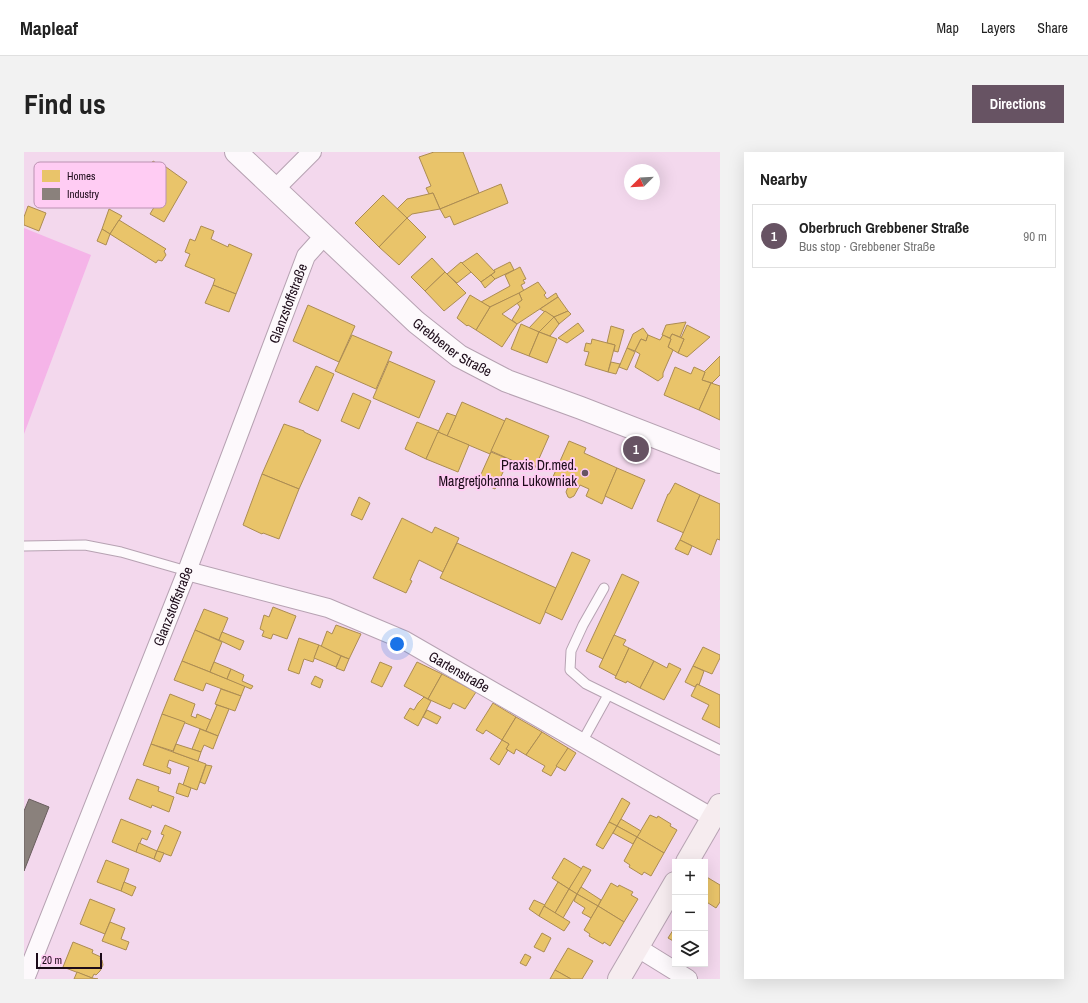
<!DOCTYPE html>
<meta charset="utf-8">
<style>
:root{--surface:#fff;--page:#f2f2f2;--text:#222;--muted:#767676;--line:#e0e0e0;--accent:#675363}
body{margin:0;font-family:"Archivo Narrow",sans-serif;background:var(--page);color:var(--text)}
.controls{position:absolute;right:12px;bottom:12px;display:grid;overflow:hidden;border-radius:0px;box-shadow:0 4px 16px #0002}
.controls button{width:36px;height:36px;display:grid;place-items:center;padding:0;border:0;border-bottom:1px solid var(--line);background:var(--surface);color:var(--text);font:20px sans-serif}
.compass{position:absolute;left:600px;top:12px;width:36px;height:36px;border-radius:50%;background:var(--surface);box-shadow:0 4px 16px #0002;rotate:246deg}
.scale{position:absolute;left:12px;bottom:10px;width:66px;box-sizing:border-box;padding-left:4px;border:2px solid #1c0b19;border-top:0;font-size:11px;line-height:14px;white-space:nowrap;color:#1c0b19;-webkit-text-stroke:3px #ffccf3;paint-order:stroke}
.you{position:absolute;left:373px;top:492px;width:14px;height:14px;margin:-10px;border:3px solid #fff;border-radius:50%;background:#1a73e8;box-shadow:0 0 0 6px #1a73e833}
.badge{display:grid;place-items:center;width:26px;height:26px;border-radius:50%;background:var(--accent);color:#fff;font-size:13px;font-weight:700}
.pin{position:absolute;translate:-50% -50%;border:2px solid #fff;box-shadow:0 1px 4px #0006}
.list{margin:0;padding:0;list-style:none}
h2{display:flex;justify-content:space-between;align-items:center;height:52px;margin:0;padding:0 16px;font-size:17px}
h2 small{font-size:13px;font-weight:400;color:var(--muted)}
.list li{display:grid;grid-template-columns:26px 1fr auto;gap:12px;align-items:center;box-sizing:border-box;height:64px;margin:0 8px 8px;padding:0 8px;border:1px solid var(--line);border-radius:0px}
.list b{display:block;font-size:15px;white-space:nowrap}
.list p{margin:0;font-size:13px;white-space:nowrap;color:var(--muted)}
.list em{font-size:13px;font-style:normal;color:var(--muted)}
.icon{flex:none;width:22px;height:22px;fill:none;stroke:currentColor;stroke-width:2;stroke-linecap:round;stroke-linejoin:round}
.map{position:relative;flex:none;width:696px;height:827px;overflow:hidden;border-radius:0px}
header{display:flex;align-items:center;gap:24px;box-sizing:border-box;height:56px;padding:0 20px;background:var(--surface);border-bottom:1px solid var(--line)}
header strong{font-size:19px}
nav{display:flex;gap:22px;margin-inline-start:auto;font-size:14px}
.intro{display:flex;align-items:center;justify-content:space-between;box-sizing:border-box;height:96px;padding:0 24px}
h1{margin:0;font-size:28px}
.button{padding:10px 18px;border-radius:0px;background:var(--accent);color:#fff;font-size:14px;font-weight:700}
main{display:flex;gap:24px;padding:0 24px}
aside{flex:1;background:var(--surface);border-radius:0px;box-shadow:0 4px 16px #0002}
.map>svg:first-child{display:block}
</style>
<header>
<strong>Mapleaf</strong>
<nav><a>Map</a><a>Layers</a><a>Share</a></nav>
</header>
<div class="intro"><h1>Find us</h1><a class="button">Directions</a></div>
<main>
<div class="map">
<svg width="696" height="827" viewBox="0 0 696 827">
<rect width="100%" height="100%" fill="#f3d8ed"/>
<!-- green -->
<path fill="#f5b4e8" d="M0,76L67,103L0,282Z"/>
<!-- homes -->
<g fill="#e9c46a" stroke="#ac8c52">
<path d="M410,0H439L455,41L416,57L409,41L405,42L402,36L407,34L395,5Z"/>
<path d="M129,9L141,16L142,15L163,30L140,70L126,62L132,52L111,39L118,29L113,26L117,18L122,21Z"/>
<path d="M477,32L484,51L430,73L426,64L421,66L416,57Z"/>
<path d="M409,41L416,57L388,62L383,66L373,57L383,47Z"/>
<path d="M359,43L383,66L355,95L331,71Z"/>
<path d="M4,54L22,61L15,79L0,73V65Z"/>
<path d="M85,57L98,64L86,82L78,77Z"/>
<path d="M383,66L402,85L375,113L355,95Z"/>
<path d="M95,68L142,97L140,99L142,103L138,109L134,108L132,111L86,82Z"/>
<path d="M177,74L190,79L187,87L204,95L205,92L228,102L212,142L189,133L191,127L161,114L166,102L161,100L166,87L171,89Z"/>
<path d="M78,77L86,82L82,93L73,89Z"/>
<path d="M453,101L471,120L457,130L438,111Z"/>
<path d="M408,106L421,120L401,139L387,125Z"/>
<path d="M437,110L447,120L433,131L423,122Z"/>
<path d="M486,110L490,118L471,127L467,123L471,120L470,118Z"/>
<path d="M496,115L502,127L499,128L501,131L497,133L500,139L466,155L457,150L486,134L481,123Z"/>
<path d="M421,120L442,141L420,159L401,139Z"/>
<path d="M467,123L471,127L461,136L457,130Z"/>
<path d="M514,130L522,141L520,143L523,147L532,141L534,145L493,172L488,168L496,155L493,151L498,148L495,141Z"/>
<path d="M189,133L212,142L205,160L181,151Z"/>
<path d="M495,141L498,148L478,162L493,172L478,195L452,178L466,155Z"/>
<path d="M446,143L466,155L452,178L444,173L443,174L433,166Z"/>
<path d="M534,145L544,159L530,165L516,157Z"/>
<path d="M284,153L331,174L315,210L269,189Z"/>
<path d="M521,159L530,165L515,180L505,176Z"/>
<path d="M544,159L547,162L535,172L530,165Z"/>
<path d="M530,165L535,172L526,184L515,180Z"/>
<path d="M662,170L656,185L648,182L646,186L638,183L642,173Z"/>
<path d="M554,171L560,179L543,191L534,186Z"/>
<path d="M497,172L515,180L505,204L487,197Z"/>
<path d="M663,173L686,185L663,205L654,201L660,187L657,186Z"/>
<path d="M587,174L600,178L594,200L590,199L591,193L583,191Z"/>
<path d="M619,176L624,183L622,189L617,187L611,199L603,196L609,182Z"/>
<path d="M515,180L533,187L523,211L505,204Z"/>
<path d="M648,182L660,187L654,201L644,195L647,187L646,186Z"/>
<path d="M328,183L368,200L352,237L311,219Z"/>
<path d="M624,183L636,188L639,183L647,187L644,195L649,198L639,221V225L634,229L611,215L616,202L611,199L617,187L622,189Z"/>
<path d="M568,187L591,193L584,220L561,213L565,200L560,199L562,191L567,192Z"/>
<path d="M603,196L611,200L603,218L595,215Z"/>
<path d="M696,204V223L688,231L678,228L681,220H680Z"/>
<path d="M365,209L411,229L395,266L349,246Z"/>
<path d="M587,210L596,212L592,222L584,220Z"/>
<path d="M292,214L310,222L294,259L275,250Z"/>
<path d="M651,215L667,222L670,215L681,220L678,228L687,231L675,258L640,243Z"/>
<path d="M687,231L696,234V268L675,258Z"/>
<path d="M329,241L347,249L335,277L317,269Z"/>
<path d="M438,250L481,269L466,302L423,284Z"/>
<path d="M423,261L432,264L423,284L414,280Z"/>
<path d="M482,266L525,284L510,318L467,299Z"/>
<path d="M393,270L415,279L402,307L381,297Z"/>
<path d="M260,272L280,279V280L297,288L275,337L238,322Z"/>
<path d="M414,280L445,293L434,320L402,307Z"/>
<path d="M545,289L562,296L560,301L593,316L578,352L562,344L565,337L556,333L550,344L546,346L544,345L542,340L544,335L528,327Z"/>
<path d="M467,300L482,306L477,317L480,318L471,337L454,329Z"/>
<path d="M593,316L621,328L608,357L581,344Z"/>
<path d="M238,322L275,337L255,387L239,381L238,382L219,373Z"/>
<path d="M651,331L676,343L660,381L633,369L644,342H645Z"/>
<path d="M676,343L696,352V388L693,387L687,403L656,388Z"/>
<path d="M335,345L346,351L338,368L327,363Z"/>
<path d="M378,366L408,381L411,375L435,386L419,420L395,408L386,428L388,429L382,441L349,426Z"/>
<path d="M656,388L668,394L664,403L651,397Z"/>
<path d="M433,391L532,436L516,472L416,426Z"/>
<path d="M548,400L566,408L538,468L521,460Z"/>
<path d="M598,422L615,430L579,507L562,499Z"/>
<path d="M249,455L272,464L263,487L249,482L247,487L238,484L240,479L236,477L240,463L245,465Z"/>
<path d="M180,457L204,466L195,488L171,478Z"/>
<path d="M312,473L337,482L325,507L297,495L303,479L308,482Z"/>
<path d="M171,478L198,490L186,520L158,509Z"/>
<path d="M198,480L220,489L216,498L195,488Z"/>
<path d="M590,483L602,488L599,493L605,496L592,524L575,515Z"/>
<path d="M275,486L295,493L289,510L280,507L275,522L264,518Z"/>
<path d="M295,493L317,504L312,515L290,506Z"/>
<path d="M679,495L696,503V506L688,522L669,514Z"/>
<path d="M605,496L630,509L616,536L603,529L602,531L591,526Z"/>
<path d="M317,504L325,507L320,519L312,516Z"/>
<path d="M158,509L221,534L217,544L182,531L179,539L150,528Z"/>
<path d="M630,509L643,516L645,511L657,517L640,548L616,536Z"/>
<path d="M190,510L207,517L203,527L186,520Z"/>
<path d="M356,510L368,515L358,535L347,530Z"/>
<path d="M393,510L418,522L404,547L380,534Z"/>
<path d="M669,514L680,519L675,533L673,532L671,535L661,530Z"/>
<path d="M207,517L220,523L218,529L229,534L227,537L203,527Z"/>
<path d="M418,522L452,540L441,557L429,551L426,557L404,547Z"/>
<path d="M291,524L299,528L296,536L287,532Z"/>
<path d="M673,532L696,543V576L678,567L685,553L667,544Z"/>
<path d="M197,537L217,544L211,559L191,552Z"/>
<path d="M146,542L171,552L167,564L172,566L173,562L187,568L182,579L138,562Z"/>
<path d="M400,545L407,549L394,574L380,566L386,556L390,558L394,551Z"/>
<path d="M469,551L492,565L478,588L462,578L459,582L452,578Z"/>
<path d="M193,553L205,557L194,584L182,579Z"/>
<path d="M403,558L417,565L413,572L399,565Z"/>
<path d="M138,562L161,570L149,599L127,592Z"/>
<path d="M492,565L518,580L502,603L492,597L490,602L482,597L485,592L478,588Z"/>
<path d="M176,577L194,584L189,597L180,593L177,600L168,597Z"/>
<path d="M518,580L544,596L527,624L518,619L521,614L502,603Z"/>
<path d="M478,588L485,592L482,597L484,598L475,613L466,607Z"/>
<path d="M127,592L182,612L173,638L159,633L165,615L145,608L143,615L147,617L146,622L119,613Z"/>
<path d="M152,592L177,600L174,609L149,600Z"/>
<path d="M544,596L552,601L541,619L532,614Z"/>
<path d="M182,613L188,614L181,632L176,630Z"/>
<path d="M113,627L135,635L134,639L150,645L145,660L128,653L127,656L105,647Z"/>
<path d="M155,631L167,636L164,645L152,641Z"/>
<path d="M598,646L606,651L593,674L585,670Z"/>
<path d="M626,663L633,666L634,664L647,672L646,674L653,678L640,701L613,685Z"/>
<path d="M97,667L127,679L123,688L118,686L112,700L88,690Z"/>
<path d="M597,667L617,679L613,685L593,674Z"/>
<path d="M585,670L593,674L579,697L572,693Z"/>
<path d="M141,673L157,680L147,704L133,699L140,683L137,682Z"/>
<path d="M593,674L613,685L609,692L589,681Z"/>
<path d="M613,685L640,701L627,724L620,720L618,723L605,715L606,713L600,709Z"/>
<path d="M115,691L133,699L130,707L112,700Z"/>
<path d="M133,699L140,701L136,710L130,707Z"/>
<path d="M540,706L558,717L545,737L528,726Z"/>
<path d="M82,708L105,717L97,739L73,730Z"/>
<path d="M559,714L567,718L553,742L545,737Z"/>
<path d="M681,724L696,733V750L692,756L681,749Z"/>
<path d="M100,730L112,735L108,744L97,739Z"/>
<path d="M534,730L545,737L531,761L520,754Z"/>
<path d="M587,731L594,735L595,733L609,740L607,743L614,747L600,770L574,754Z"/>
<path d="M557,735L577,748L574,754L553,742Z"/>
<path d="M545,737L553,742L539,766L531,761Z"/>
<path d="M553,742L574,754L567,766L558,761L561,756L550,749Z"/>
<path d="M66,747L91,757L81,782L56,772Z"/>
<path d="M510,748L521,753L515,764L505,757Z"/>
<path d="M520,754L546,770L540,779L515,764Z"/>
<path d="M574,754L600,770L586,794L580,790L579,792L565,784L566,782L560,778Z"/>
<path d="M86,770L101,776L97,787L105,790L102,798L78,789Z"/>
<path d="M651,775V790L644,786Z"/>
<path d="M518,781L527,786L520,800L510,795Z"/>
<path d="M49,790L69,798L68,801L77,805L76,807L78,808L79,813L76,819L72,823L70,822L68,826L39,815Z"/>
<path d="M544,796L569,809L558,827H547L531,818Z"/>
<path d="M501,802L507,805L502,814L496,811Z"/>
<path d="M531,818L547,827H526Z"/>
<path d="M53,820L68,826L74,827H50Z"/>
</g>
<!-- industry -->
<path fill="#8a817c" stroke="#695e5e" d="M5,647L25,655L0,719V659Z"/>
<g fill="none" stroke-linecap="round" stroke-linejoin="round">
<!-- service casing -->
<g stroke="#b6a2b2" stroke-width="11">
<g id="service">
<path d="M0,394L61,393L97,400L163,419"/>
<path d="M580,436L559,473L547,499L546,518L562,532L696,598"/>
<path d="M558,590L584,543"/>
</g>
</g>
<!-- minor casing -->
<g stroke="#b6a2b2" stroke-width="20">
<g id="minor">
<path d="M251,37L288,0"/>
<path id="s1" d="M163,419L304,456L380,488L689,666"/>
<path d="M614,796L664,827"/>
<path id="s2" d="M1,827L163,419L282,104L300,84"/>
</g>
</g>
<!-- tertiary casing -->
<g stroke="#b6a2b2" stroke-width="24">
<g id="tertiary">
<path id="s3" d="M212,0L392,170L435,204L483,229L557,256L696,310"/>
</g>
</g>
<!-- secondary casing -->
<g stroke="#b6a2b2" stroke-width="24">
<g id="secondary">
<path d="M663,710L696,653"/>
<path d="M595,827L651,731"/>
</g>
</g>
<!-- service -->
<use href="#service" stroke="#fdf9fc" stroke-width="9"/>
<!-- minor -->
<use href="#minor" stroke="#fdf9fc" stroke-width="18"/>
<!-- tertiary -->
<use href="#tertiary" stroke="#fdf9fc" stroke-width="22"/>
<!-- secondary -->
<use href="#secondary" stroke="#f6ecef" stroke-width="22"/>
</g>
<!-- markers -->
<circle fill="#675363" stroke="#ffccf3" stroke-width="1.5" cx="561" cy="321" r="4"/>
<g text-anchor="middle" dominant-baseline="central" stroke-width="4" stroke-linejoin="round" paint-order="stroke">
<!-- street labels -->
<g font-size="14" fill="#1c0b19" stroke="#ffccf3">
<text stroke="none"><textPath href="#s2" startOffset="725">Glanzstoffstraße</textPath></text>
<text stroke="none"><textPath href="#s3" startOffset="292">Grebbener Straße</textPath></text>
<text stroke="none"><textPath href="#s2" startOffset="401">Glanzstoffstraße</textPath></text>
<text stroke="none"><textPath href="#s1" startOffset="292">Gartenstraße</textPath></text>
</g>
<!-- poi labels -->
<g font-size="14" fill="#1c0b19" stroke="#ffccf3" text-anchor="end">
<text x="553" y="313">Praxis Dr.med.<tspan x="553" dy="16">Margretjohanna Lukowniak</tspan></text>
</g>
</g>
<!-- legend -->
<rect x="10" y="10" width="132" height="46" rx="6" fill="#ffccf3" stroke="#bb92b2" stroke-width="1"/>
<rect x="18" y="18" width="18" height="12" fill="#e9c46a"/>
<rect x="18" y="36" width="18" height="12" fill="#8a817c"/>
<g font-size="11" fill="#1c0b19">
<text x="43" y="28">Homes</text>
<text x="43" y="46">Industry</text>
</g>
</svg>
<div class="controls">
<button>+</button>
<button>−</button>
<button><svg class="icon" aria-label="layers" viewBox="0 0 24 24"><path d="M12 4l9 5-9 5-9-5zM3 14l9 5 9-5"/></svg></button>
</div>
<svg class="compass" viewBox="-18 -18 36 36"><path d="M0-13l5 13h-10z" fill="#e53935"/><path d="M0 13l5-13h-10z" fill="#767676"/></svg>
<div class="scale">20 m</div>
<div class="you"></div>
<div class="pin badge" style="left:612px;top:297px">1</div>
</div>
<aside>
<h2>Nearby<small></small></h2>
<ul class="list">
<li><span class="badge">1</span><div><b>Oberbruch Grebbener Straße</b><p>Bus stop · Grebbener Straße</p></div><em>90 m</em></li>
</ul>
</aside>
</main>
